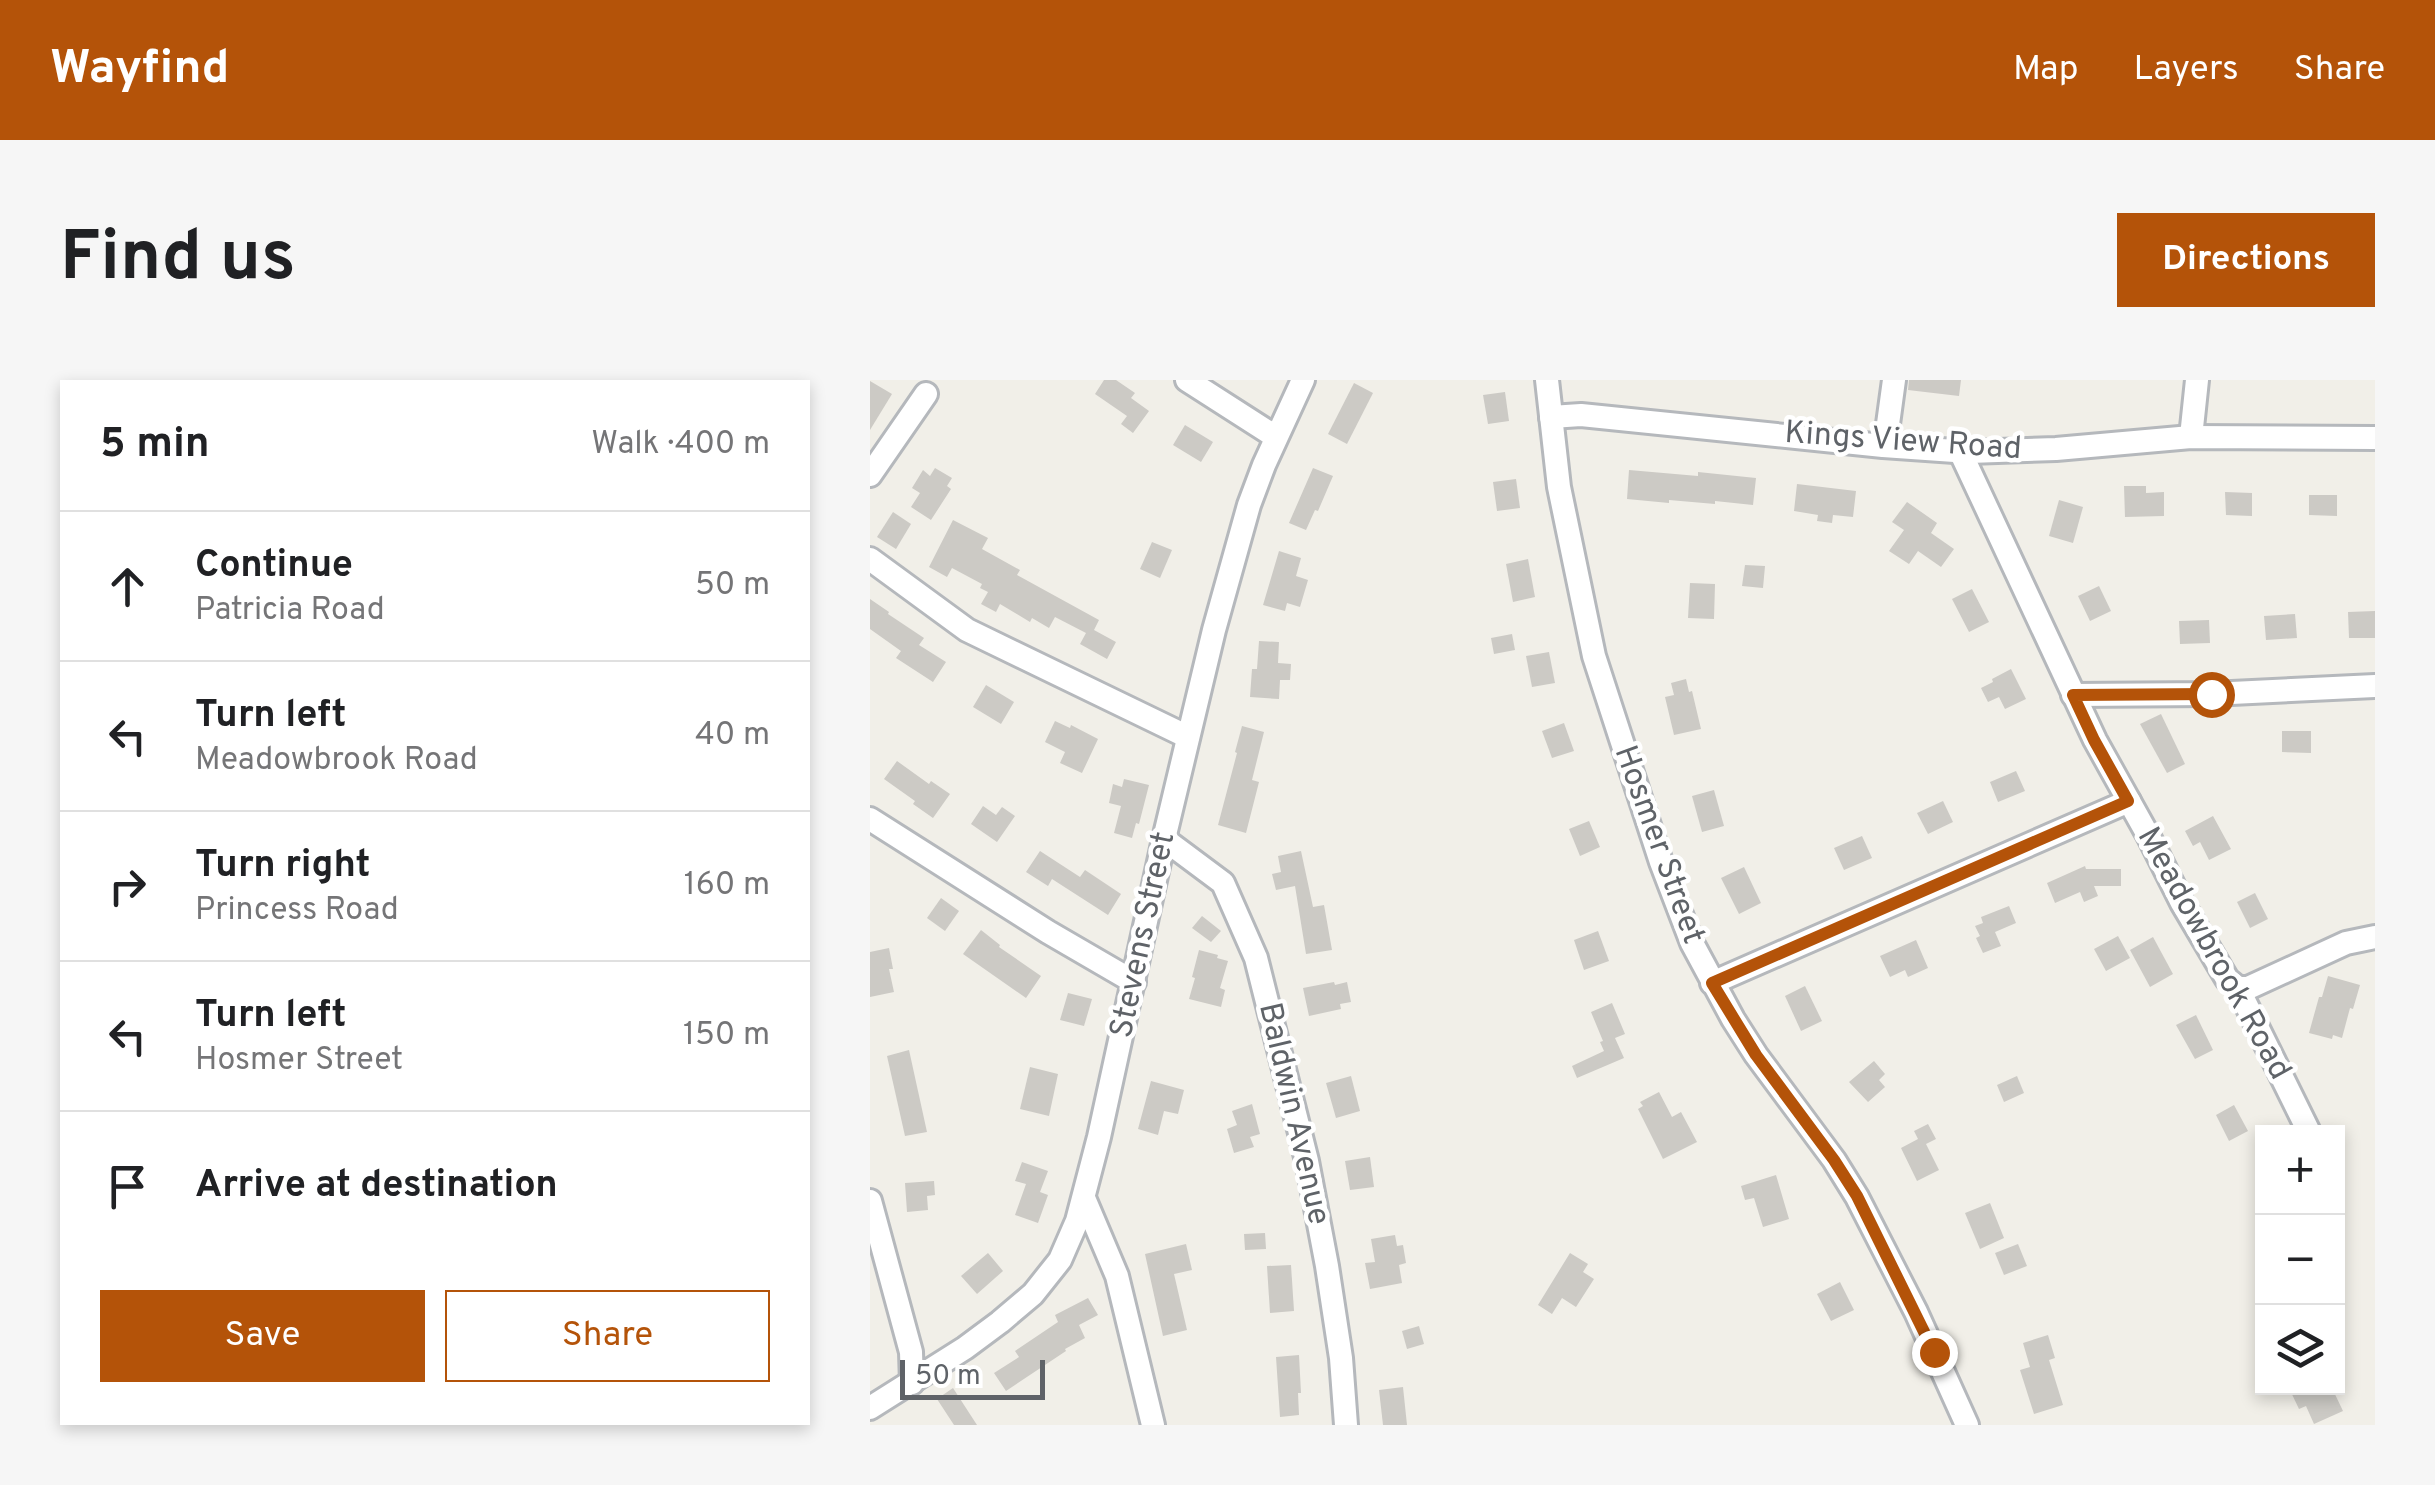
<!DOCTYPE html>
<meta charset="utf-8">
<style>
:root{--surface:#fff;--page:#f6f6f6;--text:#202124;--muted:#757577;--line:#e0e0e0;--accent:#b45309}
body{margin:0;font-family:Overpass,sans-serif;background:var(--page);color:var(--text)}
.controls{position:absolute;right:30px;bottom:30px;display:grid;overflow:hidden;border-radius:0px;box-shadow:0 5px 15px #0003}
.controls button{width:90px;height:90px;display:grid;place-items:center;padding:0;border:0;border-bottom:2px solid var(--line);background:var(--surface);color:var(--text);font:50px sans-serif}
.scale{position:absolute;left:30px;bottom:25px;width:145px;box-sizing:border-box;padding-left:10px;border:5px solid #5f6368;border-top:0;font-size:28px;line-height:35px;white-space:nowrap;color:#5f6368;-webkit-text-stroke:8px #fff;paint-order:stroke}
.stop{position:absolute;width:30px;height:30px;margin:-22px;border:8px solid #b45309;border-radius:50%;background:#fff}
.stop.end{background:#b45309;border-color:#fff;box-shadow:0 2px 10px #0008}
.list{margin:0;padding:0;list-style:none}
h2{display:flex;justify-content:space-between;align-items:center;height:130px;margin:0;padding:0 40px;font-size:42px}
h2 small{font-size:32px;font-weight:400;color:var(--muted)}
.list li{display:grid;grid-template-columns:65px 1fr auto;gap:30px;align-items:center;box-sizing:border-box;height:150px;padding:0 40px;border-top:2px solid var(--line)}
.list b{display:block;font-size:38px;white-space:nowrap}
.list p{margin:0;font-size:32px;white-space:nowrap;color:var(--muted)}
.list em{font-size:32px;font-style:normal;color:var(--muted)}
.actions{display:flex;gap:20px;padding:30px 40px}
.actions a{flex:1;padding:22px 0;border:2px solid var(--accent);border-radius:0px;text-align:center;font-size:35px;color:var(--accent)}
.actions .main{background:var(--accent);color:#fff}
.icon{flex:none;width:55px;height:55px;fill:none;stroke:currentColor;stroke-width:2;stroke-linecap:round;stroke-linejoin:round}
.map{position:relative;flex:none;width:1505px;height:1045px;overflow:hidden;border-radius:0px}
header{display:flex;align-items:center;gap:60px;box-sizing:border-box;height:140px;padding:0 50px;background:var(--accent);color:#fff}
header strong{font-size:48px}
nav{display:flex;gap:55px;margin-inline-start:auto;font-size:35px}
.intro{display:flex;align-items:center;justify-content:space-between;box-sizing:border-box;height:240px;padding:0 60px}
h1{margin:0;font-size:70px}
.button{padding:25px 45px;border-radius:0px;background:var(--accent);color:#fff;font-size:35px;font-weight:700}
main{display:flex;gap:60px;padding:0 60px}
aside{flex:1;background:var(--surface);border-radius:0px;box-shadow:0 5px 15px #0003}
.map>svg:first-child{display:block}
</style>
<header>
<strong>Wayfind</strong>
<nav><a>Map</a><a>Layers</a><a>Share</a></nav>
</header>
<div class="intro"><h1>Find us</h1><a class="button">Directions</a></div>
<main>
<aside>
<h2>5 min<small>Walk · 400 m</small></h2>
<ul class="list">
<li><svg class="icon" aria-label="ahead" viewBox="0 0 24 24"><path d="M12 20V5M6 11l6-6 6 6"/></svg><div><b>Continue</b><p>Patricia Road</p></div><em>50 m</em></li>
<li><svg class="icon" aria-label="left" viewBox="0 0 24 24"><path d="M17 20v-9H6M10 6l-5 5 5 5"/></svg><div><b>Turn left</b><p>Meadowbrook Road</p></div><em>40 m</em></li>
<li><svg class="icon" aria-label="right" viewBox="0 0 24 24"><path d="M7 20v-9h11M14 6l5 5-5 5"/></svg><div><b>Turn right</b><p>Princess Road</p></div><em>160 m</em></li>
<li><svg class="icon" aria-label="left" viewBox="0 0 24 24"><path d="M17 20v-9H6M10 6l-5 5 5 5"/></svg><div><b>Turn left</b><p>Hosmer Street</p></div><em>150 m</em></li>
<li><svg class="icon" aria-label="arrive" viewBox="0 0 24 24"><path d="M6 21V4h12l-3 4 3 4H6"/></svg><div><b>Arrive at destination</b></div></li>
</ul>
<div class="actions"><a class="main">Save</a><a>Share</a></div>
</aside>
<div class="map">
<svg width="1505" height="1045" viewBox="0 0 1505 1045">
<rect width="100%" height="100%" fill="#f1efe8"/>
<!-- building -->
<g fill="#cccac5">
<path d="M234,0H246L265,13L261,18L279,31L263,53L251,44L257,36L225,14Z"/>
<path d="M1039,0H1091L1089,16L1038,10Z"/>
<path d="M0,1L22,14L0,50Z"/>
<path d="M484,3L503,13L477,64L458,54Z"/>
<path d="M635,12L639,41L618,44L613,15Z"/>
<path d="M315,45L343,62L331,82L303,65Z"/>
<path d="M65,88L82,98L77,106L81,109L61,140L41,127L50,113L42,108L53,90L60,96Z"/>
<path d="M443,88L463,96L448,131L445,130L436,150L419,143Z"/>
<path d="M759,90L828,96V92L886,98L883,125L845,121V124L799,120V123L757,119Z"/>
<path d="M646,99L650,128L627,131L623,102Z"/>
<path d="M927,104L986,111L983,137L963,135L962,143L947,141L948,135L924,131Z"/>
<path d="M1254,106H1276V113L1294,112V136L1255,137Z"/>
<path d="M1355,112L1382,113V136L1356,135Z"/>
<path d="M1439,115H1467V136L1439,135Z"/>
<path d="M1189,120L1213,127L1203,163L1179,156Z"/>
<path d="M1037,122L1067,143L1061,153L1084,169L1071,187L1048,171L1039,184L1019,171L1034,150L1022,142Z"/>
<path d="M23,132L41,144L26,169L7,157Z"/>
<path d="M83,140L118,158L112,169L150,190L147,195L229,240L224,250L246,262L237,279L210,264L216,253L185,237L179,248L162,238L160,242L130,224L126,232L111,224L118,212L110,208L112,204L82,188L77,197L59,187Z"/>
<path d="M282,162L302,170L290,198L270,189Z"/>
<path d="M409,171L431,178L426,196L438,200L430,227L417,223L415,231L393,225Z"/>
<path d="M658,179L665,217L643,222L636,184Z"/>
<path d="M875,185L895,186L893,208L872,206Z"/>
<path d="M820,203L845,204L844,239L818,238Z"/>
<path d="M1229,206L1241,231L1220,241L1208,216Z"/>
<path d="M1102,209L1119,242L1099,252L1082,219Z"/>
<path d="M0,219L19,232L18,234L54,258L49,265L76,282L63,302L26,278L31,271L0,249Z"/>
<path d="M1505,231V258H1479L1478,232Z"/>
<path d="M1425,234L1427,258L1396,260L1394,236Z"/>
<path d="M1339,240L1340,263L1310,264L1309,241Z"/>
<path d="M642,254L645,270L624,274L621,258Z"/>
<path d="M389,261L409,262L408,283L421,284L420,300H410L409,319L380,317L382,289H387Z"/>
<path d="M679,272L685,303L662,307L656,276Z"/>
<path d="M1141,289L1156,319L1135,329L1129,317L1118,322L1111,308L1123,302L1122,299Z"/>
<path d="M816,299L819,312L822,311L831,349L804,355L795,317L804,315L801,303Z"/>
<path d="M116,305L144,322L131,344L103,327Z"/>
<path d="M1291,334L1315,384L1297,393L1270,344Z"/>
<path d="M185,341L200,348L201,345L228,359L212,393L190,383L195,372L175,362Z"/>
<path d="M694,343L704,371L682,378L672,351Z"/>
<path d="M372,346L394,352L382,400L389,402L376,453L348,445L367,373L365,372Z"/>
<path d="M1412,351H1441V373L1412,372Z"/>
<path d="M27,381L59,404L61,401L80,414L63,438L43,424L45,421L14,399Z"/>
<path d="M1146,391L1155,411L1128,422L1120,402Z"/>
<path d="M254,399L279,405L269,444L266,443L262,458L244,453L251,426L239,423L243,404L252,407Z"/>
<path d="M844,410L854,446L832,452L822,416Z"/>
<path d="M1073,421L1083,442L1058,454L1047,433Z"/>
<path d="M113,426L126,435L132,427L145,436L127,462L101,444Z"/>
<path d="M1343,436L1361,469L1339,480L1330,462L1323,466L1315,451Z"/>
<path d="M719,441L730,467L710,476L699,449Z"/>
<path d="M992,456L1002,478L974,490L964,468Z"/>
<path d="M170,471L210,497L215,490L251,514L238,535L182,499L178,506L156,492Z"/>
<path d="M431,471L443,527L454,525L462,570L436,574L425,506L406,510L402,494L411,492L408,476Z"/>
<path d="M1215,486L1216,489H1251V506H1224L1228,516L1214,522L1210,512L1185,523L1177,503Z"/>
<path d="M874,487L891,523L869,534L851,498Z"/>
<path d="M1385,513L1398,539L1380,548L1367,522Z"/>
<path d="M71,518L89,531L75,551L57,538Z"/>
<path d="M1139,526L1146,543L1125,552L1131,566L1113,573L1106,558L1110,556L1105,546L1113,543L1111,537Z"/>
<path d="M332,536L351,551L341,562L322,548Z"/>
<path d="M111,550L130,565L129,567L171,596L156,618L93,574Z"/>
<path d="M728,551L739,581L714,590L704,560Z"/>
<path d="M1248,556L1260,578L1236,591L1224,569Z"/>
<path d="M1283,557L1303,594L1280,607L1260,570Z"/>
<path d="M1046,560L1058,588L1038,597L1035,590L1020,597L1010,576Z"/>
<path d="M19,568L23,589H19L24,612L0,617V572Z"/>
<path d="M329,570L348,575L347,578L358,581L350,608L355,610L351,627L319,619L325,598L322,597Z"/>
<path d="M1458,596L1490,605L1483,629L1480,628L1472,658L1463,655L1462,659L1439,653L1449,617H1452Z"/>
<path d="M464,602L465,605L477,602L481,622L470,624L471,629L439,636L433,608Z"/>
<path d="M935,606L952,641L931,651L915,616Z"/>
<path d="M198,613L222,619L214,646L190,640Z"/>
<path d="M742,623L755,654L745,658L754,678L707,698L702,686L734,671L730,662L733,661L721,632Z"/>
<path d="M1326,635L1343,670L1325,679L1306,645Z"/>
<path d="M39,670L57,752L35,756L17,676Z"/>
<path d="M1004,681L1015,694L1009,700L1015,707L998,722L979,702Z"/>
<path d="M160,687L188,694L179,736L150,729Z"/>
<path d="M481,696L490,731L466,738L456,703Z"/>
<path d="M1147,696L1154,713L1134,722L1127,705Z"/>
<path d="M281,701L314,710L308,734L294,731L288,755L268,749Z"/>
<path d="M789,712L802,737L811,732L827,762L793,779L768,729L773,726L770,722Z"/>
<path d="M382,724L390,754L380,757L384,767L364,773L357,749L367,745L362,731Z"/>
<path d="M1364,725L1378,751L1359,761L1346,735Z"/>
<path d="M1058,744L1066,759L1056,764L1069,790L1047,801L1031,768L1048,759L1044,751Z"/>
<path d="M500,777L504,807L480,810L475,781Z"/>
<path d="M152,782L178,791L170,812L178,815L168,843L145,835L156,804L145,801Z"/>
<path d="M906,795L919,839L893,847L884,818L875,820L871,806Z"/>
<path d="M64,801L65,815L57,816L58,830L37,832L35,803Z"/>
<path d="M1120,823L1134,858L1110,869L1095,833Z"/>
<path d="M395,853L396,869L375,870L374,854Z"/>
<path d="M525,855L527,866L533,865L536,883L529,885L532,903L500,909L495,883L505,882L501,859Z"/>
<path d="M316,864L322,890L304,894L317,950L293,956L275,874Z"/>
<path d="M1148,864L1157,886L1134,895L1125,873Z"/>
<path d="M118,873L133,891L107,914L91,896Z"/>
<path d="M700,873L718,884L713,892L724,899L706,927L692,918L682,934L668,925Z"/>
<path d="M421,885L424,931L400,933L397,886Z"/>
<path d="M970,902L984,930L961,941L947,914Z"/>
<path d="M218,918L228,935L209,945L215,958L195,969L196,971L136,1011L124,993L149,977L145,971L188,942L185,935Z"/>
<path d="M549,946L554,964L537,969L532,951Z"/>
<path d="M1178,955L1185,978L1179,980L1193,1025L1164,1034L1150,990L1160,987L1153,963Z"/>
<path d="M429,975L431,1013H428L429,1035L410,1037L406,977Z"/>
<path d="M533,1007L537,1045H513L509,1010Z"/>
<path d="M83,1008L107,1045H84L67,1019Z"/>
<path d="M1419,1008H1442L1445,1014L1462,1008L1473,1031L1444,1044L1436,1026L1429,1029Z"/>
</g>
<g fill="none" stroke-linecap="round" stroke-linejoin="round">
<!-- minor casing -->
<g stroke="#b5b8bc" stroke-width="28">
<g id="minor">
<path d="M317,0L406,57"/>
<path d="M677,0L689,107L724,276L791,482L822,563L863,639L886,675L964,780L987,817L1046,932L1097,1045"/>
<path d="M681,37L711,35L1013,66L1099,72L1186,69L1321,57L1505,58"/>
<path d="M1321,57L1327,0"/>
<path d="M1015,66L1024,0"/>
<path d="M1090,71L1225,360L1279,457L1312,523L1357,599L1368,608L1439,752"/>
<path d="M0,95L56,14"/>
<path d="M0,179L97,250L318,357"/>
<path d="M1203,315L1341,314L1505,306"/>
<path d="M0,439L178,552L264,602"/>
<path d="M294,459L353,503L386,578L437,781L457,886L471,978L476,1045"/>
<path d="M842,603L1259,421"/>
<path d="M1368,608H1378L1476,563L1505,557"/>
<path d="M214,818L247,896L283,1045"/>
<path d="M0,821L41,972L42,1003"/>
<path d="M0,1028L95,968L130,942L163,914L190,880L207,841L229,757L294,459L344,250L379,125L394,85L433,0"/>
</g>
</g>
<!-- minor -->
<use href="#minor" stroke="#fff" stroke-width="22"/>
</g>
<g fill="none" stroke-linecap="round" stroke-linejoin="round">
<!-- route -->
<path stroke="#b45309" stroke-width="12" d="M1064,972L987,816L964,780L886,675L842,603L1258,421L1224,360L1203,315L1341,314"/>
</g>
<g text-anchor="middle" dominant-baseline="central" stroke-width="9" stroke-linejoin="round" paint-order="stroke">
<!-- street labels -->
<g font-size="32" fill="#5f6368" stroke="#fff">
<text transform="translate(1033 62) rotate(4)">Kings View Road</text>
<text transform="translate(788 465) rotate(70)">Hosmer Street</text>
<text transform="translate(274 555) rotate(-78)">Stevens Street</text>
<text transform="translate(1343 574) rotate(61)">Meadowbrook Road</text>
<text transform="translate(423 734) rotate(77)">Baldwin Avenue</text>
</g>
</g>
</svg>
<div class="controls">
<button>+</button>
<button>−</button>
<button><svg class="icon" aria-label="layers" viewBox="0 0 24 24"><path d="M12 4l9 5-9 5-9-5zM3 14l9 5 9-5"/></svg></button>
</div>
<div class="scale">50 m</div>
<div class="stop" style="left:1341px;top:314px"></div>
<div class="stop end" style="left:1064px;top:972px"></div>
</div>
</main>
